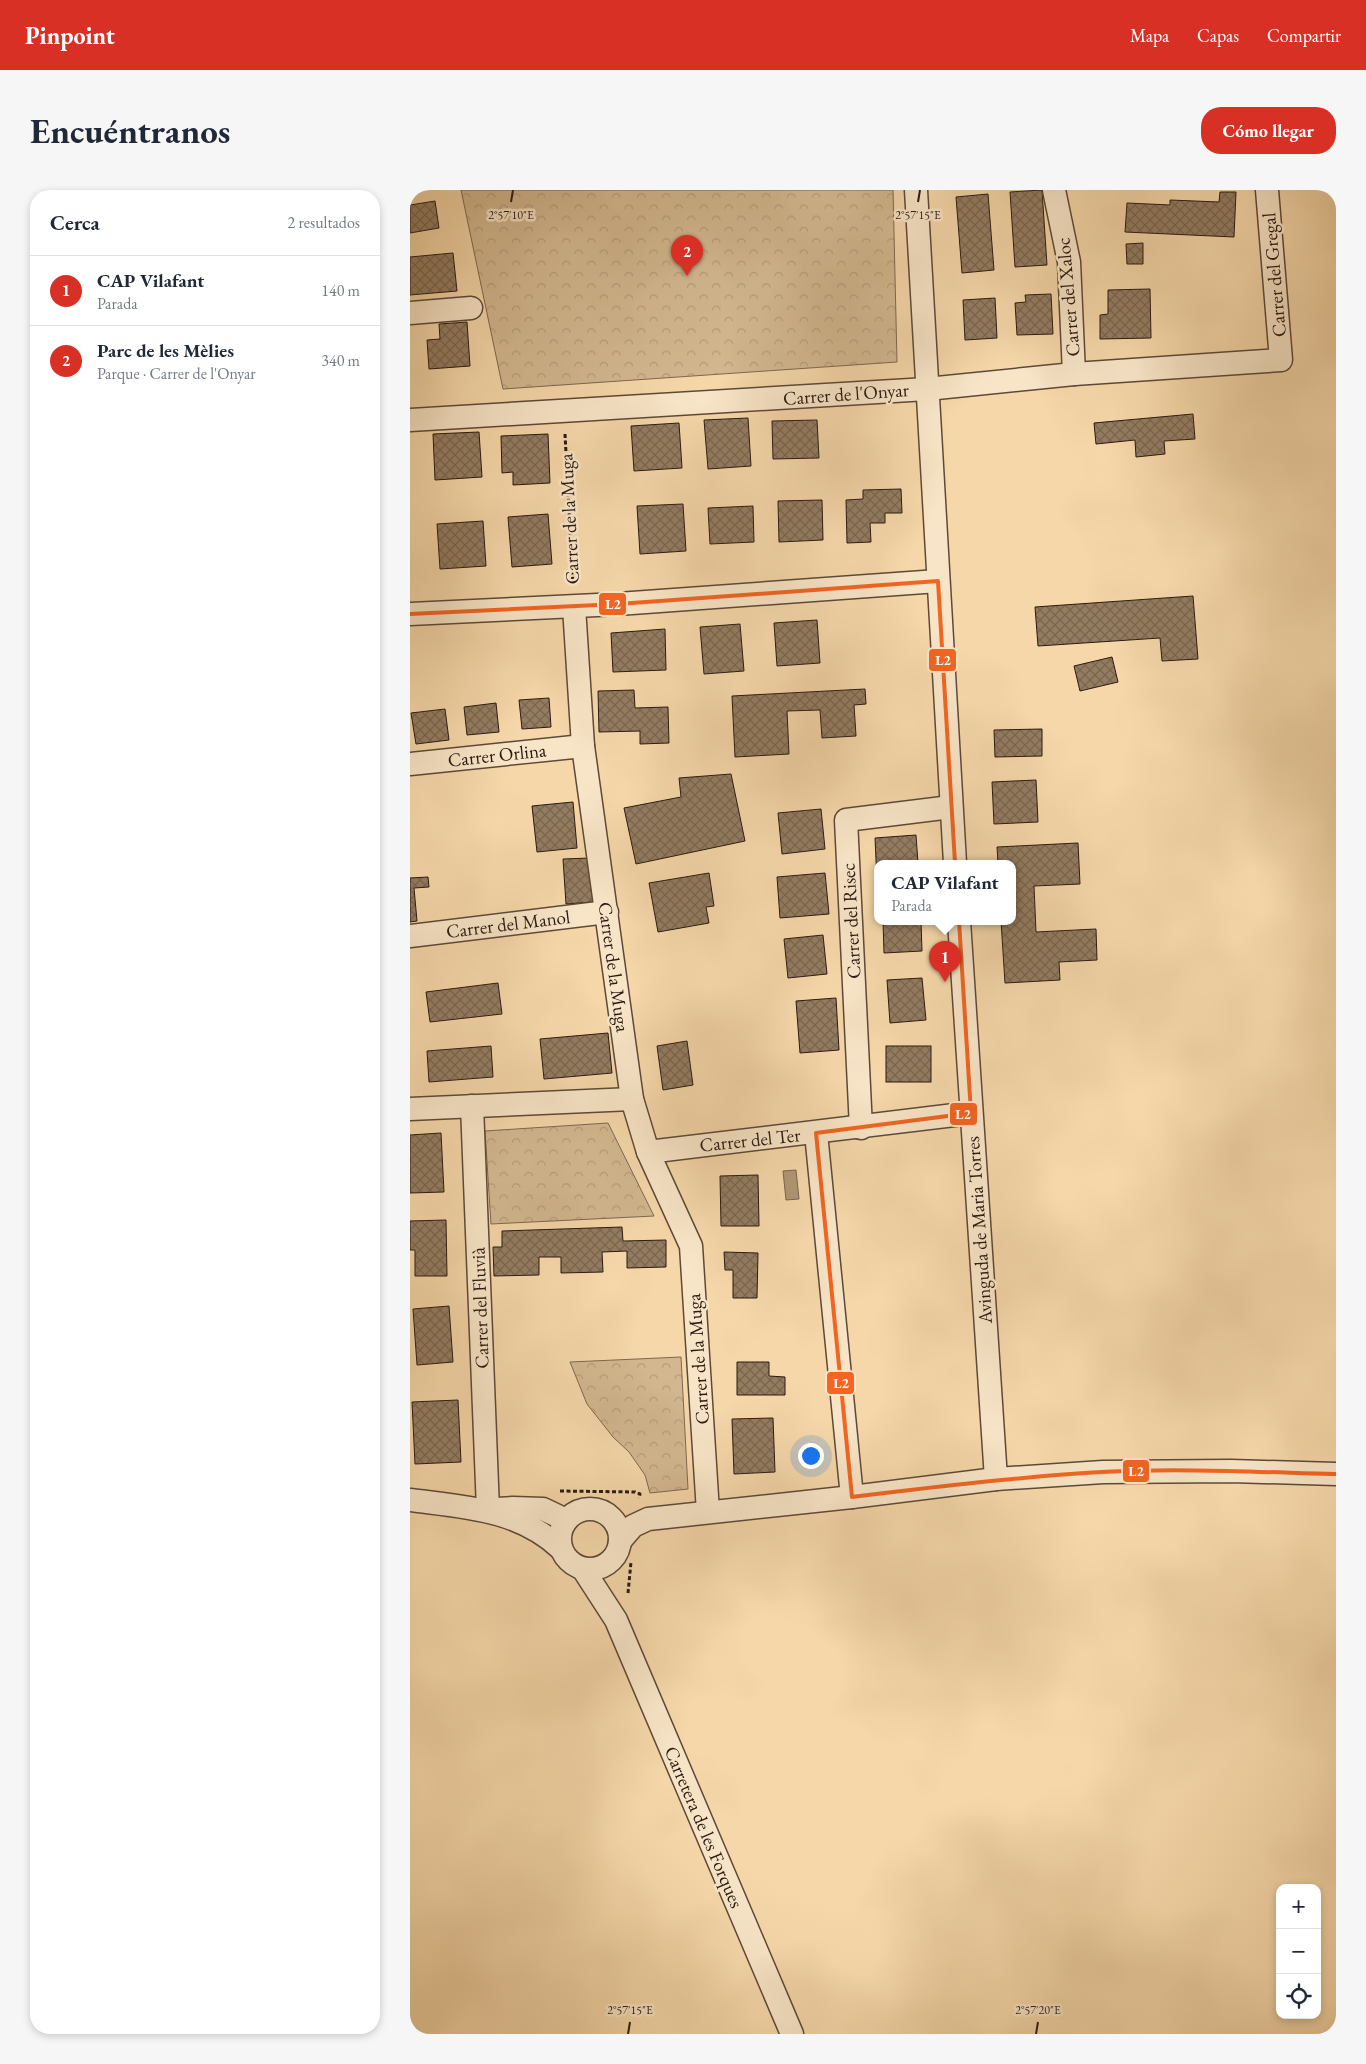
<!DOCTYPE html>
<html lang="es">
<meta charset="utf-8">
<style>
:root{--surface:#fff;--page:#f6f6f7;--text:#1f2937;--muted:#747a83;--line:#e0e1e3;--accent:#d93025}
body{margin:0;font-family:"EB Garamond",serif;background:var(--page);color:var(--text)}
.controls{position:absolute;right:15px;bottom:15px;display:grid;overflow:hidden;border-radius:10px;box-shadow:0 2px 8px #0003}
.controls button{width:45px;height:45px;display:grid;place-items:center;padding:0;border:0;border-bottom:1px solid var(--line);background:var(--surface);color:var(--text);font:25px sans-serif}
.you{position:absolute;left:400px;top:1265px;width:18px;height:18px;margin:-12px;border:4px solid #fff;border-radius:50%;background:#1a73e8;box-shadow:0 0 0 8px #1a73e833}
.badge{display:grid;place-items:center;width:32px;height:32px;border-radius:50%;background:var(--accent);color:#fff;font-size:16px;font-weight:700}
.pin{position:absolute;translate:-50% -41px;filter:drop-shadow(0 1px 2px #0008)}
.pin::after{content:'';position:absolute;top:26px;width:18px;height:15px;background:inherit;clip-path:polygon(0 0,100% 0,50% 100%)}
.popup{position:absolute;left:464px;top:670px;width:142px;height:65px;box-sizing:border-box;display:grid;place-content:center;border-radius:10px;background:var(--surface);filter:drop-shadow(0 1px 4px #0005);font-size:16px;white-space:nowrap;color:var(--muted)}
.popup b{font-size:19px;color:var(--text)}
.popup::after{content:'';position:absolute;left:50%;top:100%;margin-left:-10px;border:10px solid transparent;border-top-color:var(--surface)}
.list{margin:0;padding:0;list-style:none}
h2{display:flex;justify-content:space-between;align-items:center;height:65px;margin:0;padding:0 20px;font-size:21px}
h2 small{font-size:16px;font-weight:400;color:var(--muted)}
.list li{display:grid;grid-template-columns:32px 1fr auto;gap:15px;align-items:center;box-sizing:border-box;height:70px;padding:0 20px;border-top:1px solid var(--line)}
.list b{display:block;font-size:19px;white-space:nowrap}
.list p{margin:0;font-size:16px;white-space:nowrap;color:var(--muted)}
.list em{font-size:16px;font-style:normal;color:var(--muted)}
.icon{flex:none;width:28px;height:28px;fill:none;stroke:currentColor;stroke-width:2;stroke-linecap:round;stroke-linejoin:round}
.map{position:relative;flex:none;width:926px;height:1844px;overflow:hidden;border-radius:20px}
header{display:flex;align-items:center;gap:30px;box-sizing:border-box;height:70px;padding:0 25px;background:var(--accent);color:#fff}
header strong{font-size:24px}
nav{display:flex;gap:28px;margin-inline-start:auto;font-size:18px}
.intro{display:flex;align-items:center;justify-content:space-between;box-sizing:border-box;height:120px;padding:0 30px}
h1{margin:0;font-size:35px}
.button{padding:12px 22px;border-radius:20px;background:var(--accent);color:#fff;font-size:18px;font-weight:700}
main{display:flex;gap:30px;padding:0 30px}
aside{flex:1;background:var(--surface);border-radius:20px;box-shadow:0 2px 8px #0003}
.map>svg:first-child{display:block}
</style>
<header>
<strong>Pinpoint</strong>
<nav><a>Mapa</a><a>Capas</a><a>Compartir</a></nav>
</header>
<div class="intro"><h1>Encuéntranos</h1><a class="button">Cómo llegar</a></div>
<main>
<aside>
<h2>Cerca<small>2 resultados</small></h2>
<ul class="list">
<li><span class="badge">1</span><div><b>CAP Vilafant</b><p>Parada</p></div><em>140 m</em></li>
<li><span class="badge">2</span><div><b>Parc de les Mèlies</b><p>Parque · Carrer de l'Onyar</p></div><em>340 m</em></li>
</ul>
</aside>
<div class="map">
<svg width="926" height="1844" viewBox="0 0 926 1844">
<defs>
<pattern id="park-crowns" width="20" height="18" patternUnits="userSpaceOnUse" patternTransform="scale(1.25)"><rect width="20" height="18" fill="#d2b78f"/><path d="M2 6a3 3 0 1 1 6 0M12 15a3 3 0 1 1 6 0" fill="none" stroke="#b49d7a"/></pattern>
<pattern id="building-cross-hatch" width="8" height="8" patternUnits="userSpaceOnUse" patternTransform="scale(1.25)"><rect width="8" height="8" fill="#947c61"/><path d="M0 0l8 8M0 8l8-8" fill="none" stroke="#79654f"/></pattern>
</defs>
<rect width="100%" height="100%" fill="#f5d7a9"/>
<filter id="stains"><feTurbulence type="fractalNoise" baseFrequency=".004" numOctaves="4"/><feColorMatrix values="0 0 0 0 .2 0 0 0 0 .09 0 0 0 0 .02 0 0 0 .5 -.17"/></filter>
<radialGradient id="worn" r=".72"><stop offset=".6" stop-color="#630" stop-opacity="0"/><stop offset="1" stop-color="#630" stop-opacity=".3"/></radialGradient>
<!-- park -->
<g fill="url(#park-crowns)" stroke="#7e6850">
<path d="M51,0H483L487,172L93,199Z"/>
<path d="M198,933L244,1026L81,1034L75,941Z"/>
<path d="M271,1167L278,1299L240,1303L235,1285L219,1262L203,1247L177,1214L160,1172Z"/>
</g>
<!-- water -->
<path fill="#b09776" stroke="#7a654e" d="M386,980L389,1009L376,1010L373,981Z"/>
<!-- building -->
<g fill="url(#building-cross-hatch)" stroke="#2a1a12">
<path d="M632,0L637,75L605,77L600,2Z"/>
<path d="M810,2H826L824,47L715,42L717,13L760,15V10L809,12Z"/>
<path d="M578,4L584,80L552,83L546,7Z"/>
<path d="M25,11L29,38L0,43V15Z"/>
<path d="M733,53V74H717L716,54Z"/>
<path d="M43,63L47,101L0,105V67Z"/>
<path d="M740,99L741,148L690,149V125L698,124V100Z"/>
<path d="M641,104L643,144L607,145L605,113L616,112L615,105Z"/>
<path d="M585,108L587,148L555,150L553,110Z"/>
<path d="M57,132L60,176L19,179L17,150L30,149L29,134Z"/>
<path d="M783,224L785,249L754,251L755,264L726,267L725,250L686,254L684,233Z"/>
<path d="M338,228L341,276L298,279L294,230Z"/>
<path d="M407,230L409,268L363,269L362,231Z"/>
<path d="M269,233L272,278L224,281L221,236Z"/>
<path d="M69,242L72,287L25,290L23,244Z"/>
<path d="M138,244L140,293L103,295V282L92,283L91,246Z"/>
<path d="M491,299L492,323H475V333H460L461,352L437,353L436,310L453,309V300Z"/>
<path d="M412,310L413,350L369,352L368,311Z"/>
<path d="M273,314L276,361L230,364L227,316Z"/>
<path d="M343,316L344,352L300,354L298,318Z"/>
<path d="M138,324L142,374L102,377L98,327Z"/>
<path d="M73,331L76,376L30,379L27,334Z"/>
<path d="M783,406L788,469L752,471L750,448L628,456L625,417Z"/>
<path d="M407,430L410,473L367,476L364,433Z"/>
<path d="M330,434L334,481L294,484L290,437Z"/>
<path d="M255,439L256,480L203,482L201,443Z"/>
<path d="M702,467L708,492L670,501L664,476Z"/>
<path d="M455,499L456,514L444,515L446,546L412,548L410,520L377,521L379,564L325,567L322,506Z"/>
<path d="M224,500L225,518L258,517L259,553L230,554V541L189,542L188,501Z"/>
<path d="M139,508L141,537L112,539L109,510Z"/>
<path d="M86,513L89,542L57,545L54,517Z"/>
<path d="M35,519L39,550L6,554L1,523Z"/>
<path d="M632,539V566L585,567L584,540Z"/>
<path d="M321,584L335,651L226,674L214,618L271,607L269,588Z"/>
<path d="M626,590L628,632L584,634L582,592Z"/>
<path d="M163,612L167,658L127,662L122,616Z"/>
<path d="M411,619L415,659L372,664L368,623Z"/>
<path d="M506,645L508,673H468L467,691L465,648Z"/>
<path d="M668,653L670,694L624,696L626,742L686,739L687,770L649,772L650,790L595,793L591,731H602V673H588L587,657Z"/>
<path d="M180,668L183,712L156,714L153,669Z"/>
<path d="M299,683L304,716L296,717L299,733L248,742L239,693Z"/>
<path d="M415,683L419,724L370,728L367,687Z"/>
<path d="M18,687L19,697L4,698L7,731L0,732V688Z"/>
<path d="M473,731H511L512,761L474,763Z"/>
<path d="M413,745L417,784L378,788L374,749Z"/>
<path d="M512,788L516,830L480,833L477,790Z"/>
<path d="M88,793L92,824L20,832L16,802Z"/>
<path d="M426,808L429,860L390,863L386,811Z"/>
<path d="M198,843L202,883L134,889L130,849Z"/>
<path d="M277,851L283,895L253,900L247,856Z"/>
<path d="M81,856L83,887L19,892L17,861Z"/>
<rect x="476" y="856" width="45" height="36"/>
<path d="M31,943L34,1002L0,1003V945Z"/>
<path d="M348,985L349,1036H311L310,986Z"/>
<path d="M36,1030L37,1086H5V1060H0V1031Z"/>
<path d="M212,1037L213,1051L256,1050V1077L217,1078V1061L192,1062L193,1082L151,1083V1067H129V1085L84,1086L83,1057H92V1041Z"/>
<path d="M314,1062L348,1063L347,1108H323V1080H315Z"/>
<path d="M39,1116L43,1172L7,1175L3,1119Z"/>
<path d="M327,1172H359V1186L375,1187V1205H327Z"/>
<path d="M48,1210L51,1272L5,1274L2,1212Z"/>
<path d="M363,1228L365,1282L324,1284L322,1229Z"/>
</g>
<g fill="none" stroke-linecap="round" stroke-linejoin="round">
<!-- minor casing -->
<g stroke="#5d4938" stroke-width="25">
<g id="minor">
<path d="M506,0L545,673"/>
<path d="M644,0L659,72L664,184"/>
<path d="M0,123L61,118"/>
<path d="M0,230L517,199L664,184L871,170L857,0"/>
<path d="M164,417L173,556L222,909L238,962L281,1056L298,1322"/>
<path d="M0,424L208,414L528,391"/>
<path d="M0,574L173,556"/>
<path d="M549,731L586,1289"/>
<path d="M0,746L197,722"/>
<path d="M62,916L78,1320"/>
<path d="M0,919L222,909"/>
<path d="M451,938L436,630L541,617"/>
<path d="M406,943L442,1307"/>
<path d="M238,962L561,923"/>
<path d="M0,1310C54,1317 108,1319 150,1358"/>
<circle cx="180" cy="1349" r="30"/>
<path d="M86,1319L103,1318L133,1319L156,1330"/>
<path d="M210,1351L223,1336L238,1329L442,1307L586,1289L693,1282L821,1281L926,1284"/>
<path d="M173,1379L206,1430L382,1844"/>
</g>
</g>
<!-- path -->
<g stroke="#2a1a12" stroke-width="3" stroke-dasharray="4 2.5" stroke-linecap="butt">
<path d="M155,244L163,395"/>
<path d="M150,1301L225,1302L230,1304L229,1308"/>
<path d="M218,1403L221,1372"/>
</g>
<!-- minor -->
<use href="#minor" stroke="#f8e5c7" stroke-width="22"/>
<!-- bus-1 casing -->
<g stroke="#f8e5c7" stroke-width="8">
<g id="bus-1">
<path d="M0,424L208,414L528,391L545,673"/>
<path d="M549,731L561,923L406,943L442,1307C525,1297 607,1287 691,1282C769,1278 848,1282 926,1284"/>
</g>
</g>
<!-- bus-1 -->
<use href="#bus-1" stroke="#f26522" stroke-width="4"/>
</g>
<!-- ticks -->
<path fill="none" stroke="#2a1a12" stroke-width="2" d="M101,12L103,0M508,12L510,0M218,1844L220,1832M626,1844L628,1832"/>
<g text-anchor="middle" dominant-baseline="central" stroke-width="5" stroke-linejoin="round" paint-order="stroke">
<!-- street labels -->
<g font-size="19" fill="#2a1a12" stroke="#f8e5c7">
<text transform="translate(864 85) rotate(-95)">Carrer del Gregal</text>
<text transform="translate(658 107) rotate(-95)">Carrer del Xaloc</text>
<text transform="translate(436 204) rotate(-4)">Carrer de l'Onyar</text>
<text transform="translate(159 329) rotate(-93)">Carrer de la Muga</text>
<text transform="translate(87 565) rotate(-6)">Carrer Orlina</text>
<text transform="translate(441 731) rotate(-93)">Carrer del Risec</text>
<text transform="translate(98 734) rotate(-7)">Carrer del Manol</text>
<text transform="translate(204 777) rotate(82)">Carrer de la Muga</text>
<text transform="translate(340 950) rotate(-6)">Carrer del Ter</text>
<text transform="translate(569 1040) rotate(-94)">Avinguda de Maria Torres</text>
<text transform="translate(70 1118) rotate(-92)">Carrer del Fluvià</text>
<text transform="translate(288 1169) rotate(-94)">Carrer de la Muga</text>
<text transform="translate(294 1637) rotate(67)">Carretera de les Forques</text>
</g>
</g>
<g font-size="12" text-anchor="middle" fill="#2a1a12" stroke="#f8e5c7" stroke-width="5" stroke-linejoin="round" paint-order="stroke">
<text x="101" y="29">2°57'10"E</text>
<text x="508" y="29">2°57'15"E</text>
<text x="220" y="1824">2°57'15"E</text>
<text x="628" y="1824">2°57'20"E</text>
</g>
<g stroke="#f8e5c7" stroke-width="2">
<rect x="188" y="402" width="29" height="24" rx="5" fill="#f26522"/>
<rect x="518" y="458" width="29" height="24" rx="5" fill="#f26522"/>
<rect x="539" y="912" width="29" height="24" rx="5" fill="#f26522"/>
<rect x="416" y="1181" width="29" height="24" rx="5" fill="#f26522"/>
<rect x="712" y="1269" width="28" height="24" rx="5" fill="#f26522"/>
</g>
<g font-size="14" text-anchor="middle" font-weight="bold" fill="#fff">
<text x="203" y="419">L2</text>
<text x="533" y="475">L2</text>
<text x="553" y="929">L2</text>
<text x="431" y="1198">L2</text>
<text x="726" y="1286">L2</text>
</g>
<rect width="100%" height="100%" filter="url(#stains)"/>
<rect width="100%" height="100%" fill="url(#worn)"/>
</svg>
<div class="controls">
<button>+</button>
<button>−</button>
<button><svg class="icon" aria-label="locate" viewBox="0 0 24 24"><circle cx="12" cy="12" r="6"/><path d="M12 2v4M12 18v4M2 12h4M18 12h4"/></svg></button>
</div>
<div class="you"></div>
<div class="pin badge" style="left:535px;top:792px">1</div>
<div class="popup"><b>CAP Vilafant</b>Parada</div>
<div class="pin badge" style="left:277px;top:86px">2</div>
</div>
</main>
